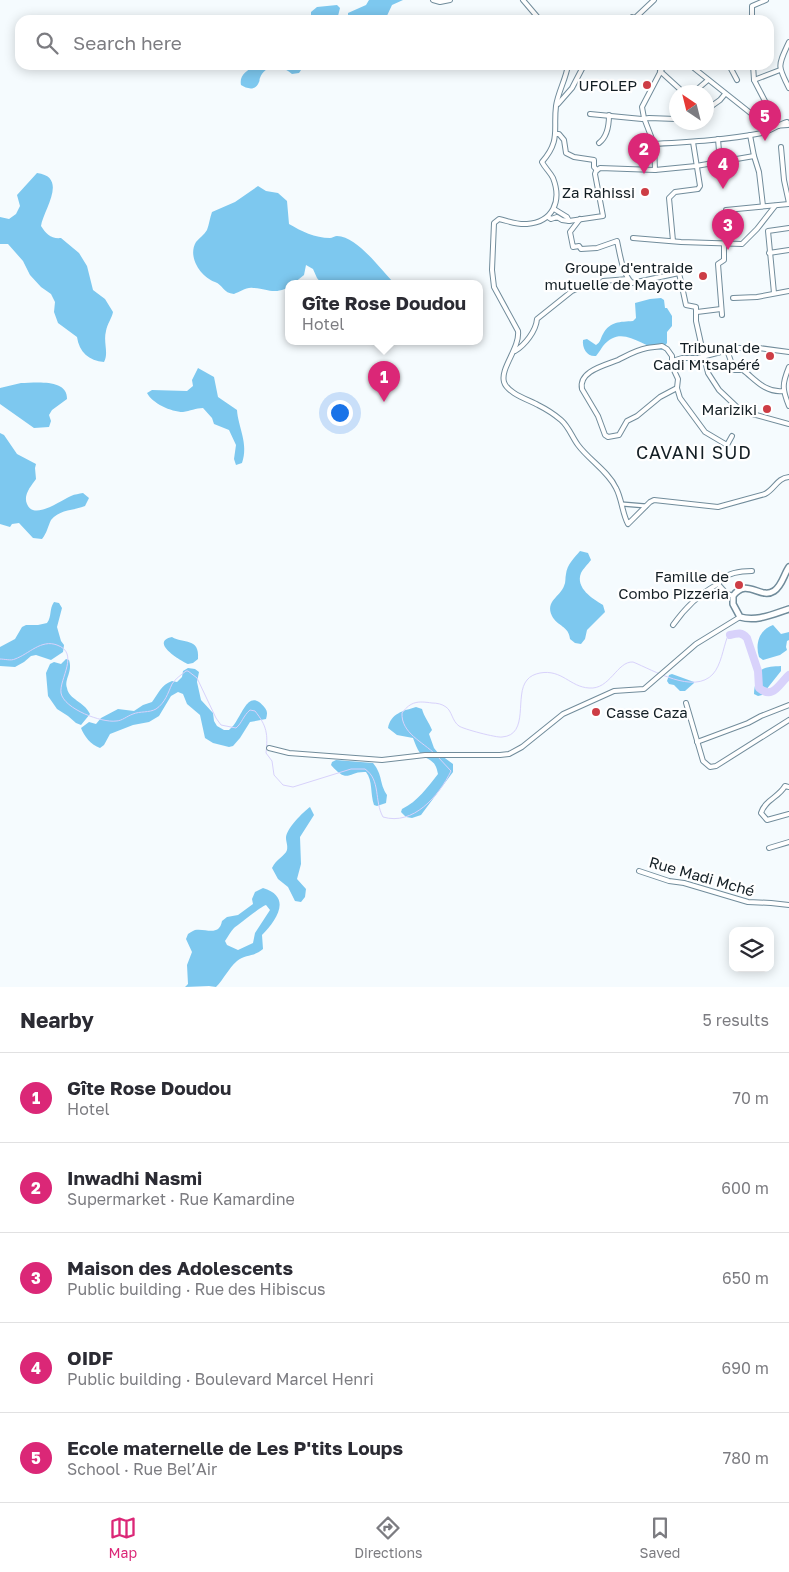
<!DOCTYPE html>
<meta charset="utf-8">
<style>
:root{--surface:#fff;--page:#f2f2f3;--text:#2b2b33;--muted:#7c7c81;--line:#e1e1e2;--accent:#db2777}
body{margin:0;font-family:"Golos Text",sans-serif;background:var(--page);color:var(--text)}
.controls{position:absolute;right:15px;bottom:15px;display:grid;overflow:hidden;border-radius:10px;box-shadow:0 2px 12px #0003}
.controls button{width:45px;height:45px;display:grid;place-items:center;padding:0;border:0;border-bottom:1px solid var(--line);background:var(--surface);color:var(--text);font:25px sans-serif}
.compass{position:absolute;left:669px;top:85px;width:45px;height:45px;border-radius:50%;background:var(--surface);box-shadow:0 2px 12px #0003;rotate:325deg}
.you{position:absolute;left:339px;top:412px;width:18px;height:18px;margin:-12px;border:4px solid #fff;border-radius:50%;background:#1a73e8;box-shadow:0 0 0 8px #1a73e833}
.badge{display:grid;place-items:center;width:32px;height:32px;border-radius:50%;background:var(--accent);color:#fff;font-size:16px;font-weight:700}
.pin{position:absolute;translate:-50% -41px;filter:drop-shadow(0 1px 2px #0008)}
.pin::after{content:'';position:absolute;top:26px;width:18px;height:15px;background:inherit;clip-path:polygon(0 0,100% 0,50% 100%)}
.popup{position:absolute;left:285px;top:280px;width:198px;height:65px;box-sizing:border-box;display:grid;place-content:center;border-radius:10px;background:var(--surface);filter:drop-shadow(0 1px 4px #0005);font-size:16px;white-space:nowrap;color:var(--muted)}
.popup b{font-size:19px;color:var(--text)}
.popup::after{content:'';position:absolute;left:50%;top:100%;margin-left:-10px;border:10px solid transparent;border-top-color:var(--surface)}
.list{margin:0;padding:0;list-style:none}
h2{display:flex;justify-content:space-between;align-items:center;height:65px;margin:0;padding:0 20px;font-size:21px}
h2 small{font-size:16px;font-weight:400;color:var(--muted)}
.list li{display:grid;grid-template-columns:32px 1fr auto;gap:15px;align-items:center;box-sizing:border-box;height:90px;padding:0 20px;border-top:1px solid var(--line)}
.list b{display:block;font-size:19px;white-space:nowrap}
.list p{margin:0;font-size:16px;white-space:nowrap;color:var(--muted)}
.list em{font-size:16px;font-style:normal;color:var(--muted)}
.icon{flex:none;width:28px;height:28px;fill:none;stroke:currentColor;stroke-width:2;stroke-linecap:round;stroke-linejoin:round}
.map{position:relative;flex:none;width:789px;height:987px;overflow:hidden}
.search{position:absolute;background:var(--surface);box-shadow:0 2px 12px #0003;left:15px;right:15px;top:15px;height:55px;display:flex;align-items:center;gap:12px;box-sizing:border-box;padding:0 18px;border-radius:15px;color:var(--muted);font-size:19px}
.sheet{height:515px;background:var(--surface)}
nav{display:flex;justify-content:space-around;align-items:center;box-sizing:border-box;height:70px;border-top:1px solid var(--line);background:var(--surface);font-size:14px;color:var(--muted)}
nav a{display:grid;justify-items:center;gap:2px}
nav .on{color:var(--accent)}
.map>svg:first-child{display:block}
</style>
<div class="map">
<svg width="789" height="987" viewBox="0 0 789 987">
<rect width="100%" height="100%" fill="#f5fbfe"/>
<!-- forest -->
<g fill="#7dc8ef" fill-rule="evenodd">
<path d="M369,0H403L392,5L385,20H354L348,16V13L366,5Z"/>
<path d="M337,5L340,8L337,20H311V12L317,7Z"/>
<path d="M255,65H272C268,68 262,72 260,78C259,79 260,81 259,82C256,91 247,89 241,85C239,75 247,71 255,65Z"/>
<path d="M278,65H302L303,67L299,73L292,74C287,70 283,68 278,65Z"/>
<path d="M37,173C69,177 43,211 41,226C46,234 51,239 61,238L79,253L87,266L93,290L105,299L113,312C112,318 107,324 106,331C103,342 109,353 104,362C89,361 79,352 77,337L58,323L54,312L55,302L51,294L41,287L30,275L23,261L8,244H0V217L9,219L16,214L20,206L17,195Z"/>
<path d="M258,186L266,191L278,193L287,201L289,224C301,231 315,238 330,238C332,238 335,236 337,236C358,237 380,269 394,283H321L317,278L313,269L306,265L304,275L294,283H289V287C273,295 269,289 253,288C246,287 240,292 234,294C223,293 223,285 215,282C201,277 187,257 196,242C199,238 204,235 207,230C209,225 210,217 212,212L235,202Z"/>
<path d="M661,298L664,300L665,308H667L672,316V326L667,332V343L662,350C642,348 622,323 603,346C601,349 599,352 596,356C587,357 582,348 583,340L587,339L596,345C601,342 600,339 603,334C610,321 620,322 633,321L636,318L635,303L650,299Z"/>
<path d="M198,368L214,377L218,397L237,410C238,427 249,444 242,463L236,465L234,459L236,445L229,430L214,424L212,418L203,408C196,408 190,411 183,412C171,412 152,403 147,393L152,390L187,391L193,386L192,380Z"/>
<path d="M21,383C34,383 68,378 67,399L52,410L49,415L51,421L49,427L34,428L0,404V388Z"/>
<path d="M0,433L4,435L17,454L36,464L35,468L36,479C31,486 23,495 27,504C34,521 61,500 71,496C75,494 79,494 83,493L89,498L85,506C73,511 60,509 51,520C48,526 47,533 42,539L33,538L19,523L12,524L10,527L0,524Z"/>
<path d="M580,551L588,553L591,560C588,564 583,569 581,573C575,588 593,599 603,605L605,612L587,630L585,639L581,644L575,643L570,639C569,626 557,626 552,616C545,601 560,597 564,586C566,582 565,578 566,574C567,565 574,558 580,551Z"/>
<path d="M54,602L59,603L62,608L57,627L61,641L64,645L63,652L51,660L36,655L31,656L24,662L15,667L0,666V647L15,639L22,627L26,625H38L47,623C52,616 49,609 54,602Z"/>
<path d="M773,625L781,634L789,632V640L787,641L786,647L787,650L780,655L763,660L759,657C755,644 759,630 773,625Z"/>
<path d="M172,637C183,644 200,637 198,659L193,663L188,664C181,661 149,642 172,637Z"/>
<path d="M66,659L69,660C73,672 64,679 67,688C69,700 84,701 90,714L81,725L76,723L68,716L57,709L48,696L46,673L50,664L54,662L61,664Z"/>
<path d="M781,666V671L762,695L758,696L754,694C754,689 755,686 756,681C757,666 769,667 781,666Z"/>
<path d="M188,668L195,669L199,672L197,682L201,700L213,713L214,721L217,726L224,730H229C232,727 235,724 237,720C244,710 250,689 265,708C268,712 267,715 266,719L250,722L240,738L233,746L229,747L213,743L205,738L200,715L187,704L183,694L178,692L171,696L159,716L149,722L133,725L110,734L104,745L100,748C91,745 84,736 81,728L89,722L96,724L101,718L118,709L134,711L143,705L152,702C158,694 161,685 172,681L177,682L182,677L183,671Z"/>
<path d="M672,674L694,682V683L685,691H680L674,685L669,684L667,681L669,675Z"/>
<path d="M416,707L422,709C424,717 429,722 432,730L429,734L434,748L438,753L453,764V772L421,815L412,818L406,817L401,812L402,809C418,801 427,788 438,774C435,758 429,762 420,753C417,749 415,743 413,738L397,735L388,728C391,713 403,711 416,707Z"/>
<path d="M336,760L373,763C383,775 379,783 387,795L386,803L377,806L374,805C370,793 373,781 366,772C347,771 349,785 331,765L332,762Z"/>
<path d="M310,807L314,815L300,837L301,864L297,879L306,889L305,897L301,902L295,901L288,887L278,879L272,868C276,859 285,856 287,850C288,845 286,842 286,838C286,829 303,812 310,807Z"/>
<path d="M263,888C293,897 276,921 262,935L263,949C254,957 246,954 237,961C228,969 224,979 216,987L209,986L185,987L188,984L187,965L192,952L186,939L188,934C190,933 192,931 195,930C206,928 219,937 222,921L227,917L238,915L253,904L252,899L255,892ZM266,905L270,910L255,933L253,943L238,950L227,945L225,941C228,937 230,932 234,928C239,924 262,906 266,905Z"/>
</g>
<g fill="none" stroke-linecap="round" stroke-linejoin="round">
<!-- stream -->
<g stroke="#d8d2fb" stroke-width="1">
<path d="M0,659C5,659 11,661 15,659C29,654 41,639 57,645C80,653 59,679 61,693C64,709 102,723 116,721C122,721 127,716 133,714C140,711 149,713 156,709C165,703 168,693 172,684C175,679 181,675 186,671H188L197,678L216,718L221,725L236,728C242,723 243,716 250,710L255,711C267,726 268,734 266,753L272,761L274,775L283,785L293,787L351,769H365C381,780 374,801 383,817C413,826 439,796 451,771L438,757"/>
<path d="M435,754C423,742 401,733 402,713C411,701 418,701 432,703C437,703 442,704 446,707C452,711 452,721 459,726C463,729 497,738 502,737C530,735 514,695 527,680C530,676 535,674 540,673C562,669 570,687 589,688C610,690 617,661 633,662C653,670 694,695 713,674C721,665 723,649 727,638"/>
</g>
<!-- river -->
<path stroke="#d8d2fb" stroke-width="8" d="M730,635C738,633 742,632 747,638L758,671L759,688C773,700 779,684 789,675"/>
<!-- pedestrian casing -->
<g stroke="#718c9b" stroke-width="5.5">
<path id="pedestrian" d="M622,504L646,506"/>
</g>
<!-- minor casing -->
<g stroke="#718c9b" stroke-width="6">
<g id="minor">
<path d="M433,0L440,2L450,0"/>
<path d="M523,0L540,20"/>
<path d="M629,20L632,17L635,18L654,0"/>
<path d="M752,20V6L766,0"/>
<path d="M789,42C778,66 777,65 789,88"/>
<path d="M568,65C566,79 558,92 556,106C553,130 561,140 542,162C545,168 550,172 553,178C562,201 553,222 527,224C517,225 508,221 499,219L494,223L492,270L494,287L518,331C520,348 500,368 504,382C507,393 529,400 538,405C546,409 554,414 561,420C569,427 572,437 578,445C589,460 608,471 616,488C622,499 622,513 628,524L650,502L654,500L718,507L765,494C775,489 777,478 789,477"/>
<path d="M690,65L763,123L773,126L788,125"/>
<path d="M729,65L737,80"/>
<path d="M753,65L754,80L778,126"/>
<path d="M660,71L683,92"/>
<path d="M754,80L780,70"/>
<path d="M694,92L708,80"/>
<path d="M558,104L572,88L584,65"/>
<path d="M706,110L720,100L725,94"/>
<path d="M590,114L642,119L649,118L676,119"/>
<path d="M556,134H559L564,140L566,153L574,157L594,160V167L597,170"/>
<path d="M750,135L754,156L759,172L763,206"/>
<path d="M718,139L720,163"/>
<path d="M599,143C607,137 609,125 609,115"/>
<path d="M654,144C690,142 727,140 762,133C771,131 779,124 787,122"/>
<path d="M781,147L784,180L789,203"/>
<path d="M655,170L654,144L644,118L642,107L664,65"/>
<path d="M554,209L567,217L569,221L603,216L595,174L596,171L600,168L655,170L696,166L754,156"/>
<path d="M726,210L789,204"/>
<path d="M548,217L551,219L557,217L562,220L569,221"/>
<path d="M580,219L570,232L573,247L579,246L581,249L597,248L617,241C620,254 622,273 632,283L679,273L686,305L696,307V321L704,357L708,373L719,390L738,408L745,412L789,424"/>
<path d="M633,238L681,242L742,244L757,229L775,206"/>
<path d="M673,241L669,198L675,192L698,189L700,186L693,142"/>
<path d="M769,253L789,250"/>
<path d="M774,293L768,231L789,228"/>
<path d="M733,298L757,297L789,291"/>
<path d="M697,312L721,309"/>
<path d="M722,315L718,264L724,260V244"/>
<path d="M662,346L667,349L672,356V366L678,379L677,388L660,397L637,416L627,421L619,435L608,437L605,435L598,416L582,389C578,371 606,365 618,360C628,355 636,350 647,348C652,347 657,347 662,346Z"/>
<path d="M727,350L734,370H743C755,379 765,393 783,391"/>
<path d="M515,351C525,345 536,331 537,319L572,291L584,286L600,284L603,281L628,279"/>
<path d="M672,361L682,358H698L736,348H759L789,352"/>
<path d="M789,367C782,384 782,389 789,406"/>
<path d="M677,388L680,398L705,432L727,445L732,436"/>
<path d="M718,584L726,593L733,596"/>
<path d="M673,625C685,608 698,595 716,585C722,582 717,584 722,579C730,572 741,571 752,571"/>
<path d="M686,703L703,761L710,767L716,766L789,720"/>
<path d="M697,742L748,723L761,716L789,705"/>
<path d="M269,748L289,753L382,760L425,755H500L509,754L522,747L563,714L614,691L644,689L696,644L740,617"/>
<path d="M789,787L785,786C779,797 765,800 761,813L767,820L789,814"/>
<path d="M769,848L789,842"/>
<path d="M639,871L669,881L684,883L748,902L771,903L789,905"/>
</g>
</g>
<!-- tertiary casing -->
<g stroke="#718c9b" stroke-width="8">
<path id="tertiary" d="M789,567C784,574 782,586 774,591C760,600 747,577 733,596V604L740,617C757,622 773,614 789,609"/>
</g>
<!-- pedestrian -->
<use href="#pedestrian" stroke="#fff" stroke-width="3"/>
<!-- minor -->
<use href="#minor" stroke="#fff" stroke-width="4"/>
<!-- tertiary -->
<use href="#tertiary" stroke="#fff" stroke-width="5"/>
</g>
<!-- markers -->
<g fill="#cd3d45" stroke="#fff" stroke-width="2">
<circle cx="647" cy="85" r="5"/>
<circle cx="645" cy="192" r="5"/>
<circle cx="703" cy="276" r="5"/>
<circle cx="770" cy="356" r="5"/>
<circle cx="767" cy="409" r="5"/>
<circle cx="739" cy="585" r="5"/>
<circle cx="596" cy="712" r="5"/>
</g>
<g text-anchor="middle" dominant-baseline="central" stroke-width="4.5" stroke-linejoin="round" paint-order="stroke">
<!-- poi labels -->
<g font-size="15" fill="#141f25" stroke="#fff" text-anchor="end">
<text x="637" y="85">UFOLEP</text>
<text x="635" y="192">Za Rahissi</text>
<text x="693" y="267">Groupe d'entraide<tspan x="693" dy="17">mutuelle de Mayotte</tspan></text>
<text x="760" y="347">Tribunal de<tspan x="760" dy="17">Cadi M'tsapéré</tspan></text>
<text x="757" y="409">Mariziki</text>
<text x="729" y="576">Famille de<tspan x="729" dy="17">Combo Pizzeria</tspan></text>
<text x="606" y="712" text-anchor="start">Casse Caza</text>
</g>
<!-- street labels -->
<g font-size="15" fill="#141f25" stroke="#fff">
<text transform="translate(702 876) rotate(16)">Rue Madi Mché</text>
</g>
<!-- quarter labels -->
<g font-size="18" letter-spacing="1" fill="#141f25" stroke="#fff">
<text x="694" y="452">CAVANI SUD</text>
</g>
</g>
</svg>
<div class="controls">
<button><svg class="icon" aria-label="layers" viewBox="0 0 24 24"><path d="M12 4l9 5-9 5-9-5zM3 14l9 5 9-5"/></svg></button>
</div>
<svg class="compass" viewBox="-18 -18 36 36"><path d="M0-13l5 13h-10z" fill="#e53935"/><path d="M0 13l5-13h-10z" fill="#7c7c81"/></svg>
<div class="you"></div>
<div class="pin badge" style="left:384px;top:402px">1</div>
<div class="popup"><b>Gîte Rose Doudou</b>Hotel</div>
<div class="pin badge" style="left:644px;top:174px">2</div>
<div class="pin badge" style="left:728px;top:250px">3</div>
<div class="pin badge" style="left:723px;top:189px">4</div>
<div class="pin badge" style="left:765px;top:141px">5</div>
<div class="search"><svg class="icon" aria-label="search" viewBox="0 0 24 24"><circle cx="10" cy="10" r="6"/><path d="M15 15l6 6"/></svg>Search here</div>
</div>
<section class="sheet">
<h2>Nearby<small>5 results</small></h2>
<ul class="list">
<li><span class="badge">1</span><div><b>Gîte Rose Doudou</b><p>Hotel</p></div><em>70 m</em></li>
<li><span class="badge">2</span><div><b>Inwadhi Nasmi</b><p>Supermarket · Rue Kamardine</p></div><em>600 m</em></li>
<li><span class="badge">3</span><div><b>Maison des Adolescents</b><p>Public building · Rue des Hibiscus</p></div><em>650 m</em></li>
<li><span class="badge">4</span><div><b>OIDF</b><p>Public building · Boulevard Marcel Henri</p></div><em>690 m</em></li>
<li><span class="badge">5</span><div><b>Ecole maternelle de Les P'tits Loups</b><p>School · Rue Bel’Air</p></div><em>780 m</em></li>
</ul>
</section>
<nav>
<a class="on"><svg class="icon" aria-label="map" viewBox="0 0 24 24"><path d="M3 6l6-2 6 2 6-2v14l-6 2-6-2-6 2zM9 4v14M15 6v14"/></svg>Map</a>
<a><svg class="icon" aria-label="directions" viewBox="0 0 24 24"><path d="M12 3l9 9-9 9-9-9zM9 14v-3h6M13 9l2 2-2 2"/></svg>Directions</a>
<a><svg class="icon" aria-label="saved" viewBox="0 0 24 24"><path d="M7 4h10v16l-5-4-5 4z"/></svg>Saved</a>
</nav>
